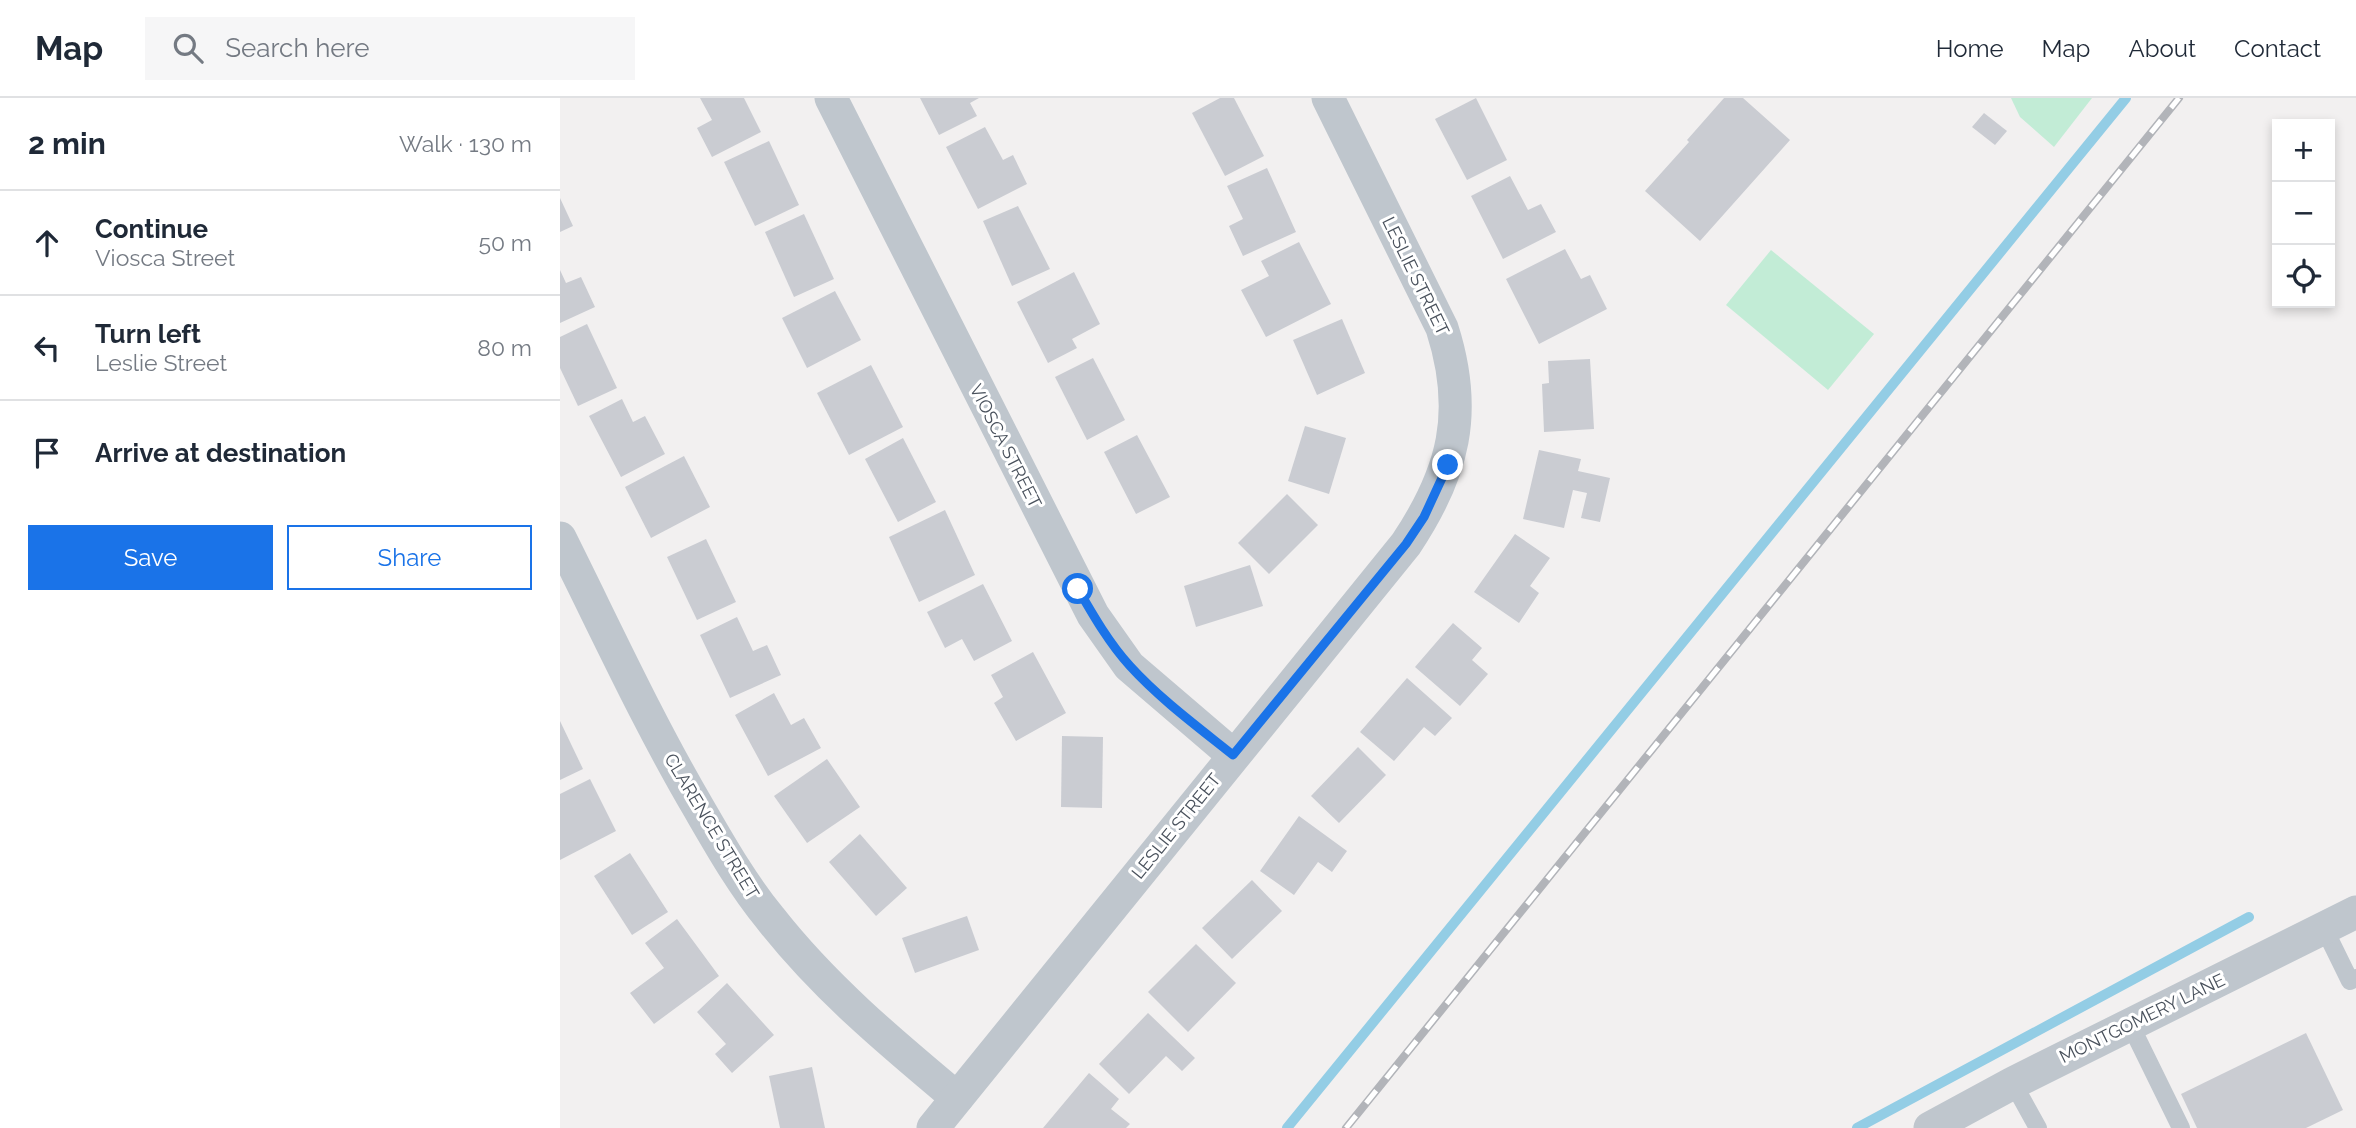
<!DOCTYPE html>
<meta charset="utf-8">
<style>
:root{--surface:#fff;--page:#f6f6f7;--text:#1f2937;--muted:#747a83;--line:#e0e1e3;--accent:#1a73e8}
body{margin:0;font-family:Raleway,sans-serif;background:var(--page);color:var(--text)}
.controls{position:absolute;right:21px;top:21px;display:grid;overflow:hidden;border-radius:0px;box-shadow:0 4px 10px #0003}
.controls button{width:63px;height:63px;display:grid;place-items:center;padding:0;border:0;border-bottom:2px solid var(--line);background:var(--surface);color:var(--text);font:35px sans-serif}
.stop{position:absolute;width:21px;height:21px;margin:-16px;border:5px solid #1a73e8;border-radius:50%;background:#fff}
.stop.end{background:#1a73e8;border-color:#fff;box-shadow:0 2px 7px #0008}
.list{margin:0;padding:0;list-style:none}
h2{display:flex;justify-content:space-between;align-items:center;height:91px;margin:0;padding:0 28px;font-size:30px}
h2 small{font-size:23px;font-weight:400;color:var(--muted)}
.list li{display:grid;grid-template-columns:46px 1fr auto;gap:21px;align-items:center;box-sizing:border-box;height:105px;padding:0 28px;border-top:2px solid var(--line)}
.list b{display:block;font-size:26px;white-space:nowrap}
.list p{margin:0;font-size:23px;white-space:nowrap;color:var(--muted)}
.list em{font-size:23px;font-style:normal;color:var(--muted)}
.actions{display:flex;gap:14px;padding:21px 28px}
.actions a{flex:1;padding:16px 0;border:2px solid var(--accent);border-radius:0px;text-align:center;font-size:24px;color:var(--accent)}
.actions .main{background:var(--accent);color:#fff}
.icon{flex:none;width:38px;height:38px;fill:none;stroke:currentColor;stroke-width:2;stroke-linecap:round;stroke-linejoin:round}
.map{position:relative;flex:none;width:1796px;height:1030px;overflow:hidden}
header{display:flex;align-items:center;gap:42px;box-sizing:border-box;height:98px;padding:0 35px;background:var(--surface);border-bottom:2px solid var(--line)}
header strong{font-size:33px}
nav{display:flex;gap:38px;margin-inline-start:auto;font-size:24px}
.search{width:490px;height:63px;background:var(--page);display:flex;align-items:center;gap:18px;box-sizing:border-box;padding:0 24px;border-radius:0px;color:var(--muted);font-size:26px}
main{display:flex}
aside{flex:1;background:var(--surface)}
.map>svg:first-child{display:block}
</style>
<header>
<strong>Map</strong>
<div class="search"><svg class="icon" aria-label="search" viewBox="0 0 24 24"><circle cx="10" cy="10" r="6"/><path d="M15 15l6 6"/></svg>Search here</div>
<nav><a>Home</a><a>Map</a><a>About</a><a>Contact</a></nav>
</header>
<main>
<aside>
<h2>2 min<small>Walk · 130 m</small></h2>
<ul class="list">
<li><svg class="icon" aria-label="ahead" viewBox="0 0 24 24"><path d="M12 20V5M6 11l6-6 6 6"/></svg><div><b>Continue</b><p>Viosca Street</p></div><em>50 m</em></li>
<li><svg class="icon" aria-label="left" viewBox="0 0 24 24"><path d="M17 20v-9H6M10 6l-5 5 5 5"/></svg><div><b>Turn left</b><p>Leslie Street</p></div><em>80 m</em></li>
<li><svg class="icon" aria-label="arrive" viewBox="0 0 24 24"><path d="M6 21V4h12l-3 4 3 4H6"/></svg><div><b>Arrive at destination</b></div></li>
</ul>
<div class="actions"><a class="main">Save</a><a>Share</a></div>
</aside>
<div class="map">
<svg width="1796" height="1030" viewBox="0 0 1796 1030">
<rect width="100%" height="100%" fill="#f2f0f0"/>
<!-- green -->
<g fill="#c2ecd6">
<path d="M1451,0H1532L1494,49L1460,19Z"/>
<path d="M1211,152L1314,236L1268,292L1166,207Z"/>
</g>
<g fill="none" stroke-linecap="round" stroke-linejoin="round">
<!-- stream -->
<g stroke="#93cde5" stroke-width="10">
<path d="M727,1030L1566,0"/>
<path d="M1297,1030L1689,819"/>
</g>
</g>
<!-- building -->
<g fill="#caccd2">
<path d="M140,0H184L201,34L152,59L137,30L152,22Z"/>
<path d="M360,0H419L410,5L417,18L379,37Z"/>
<path d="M660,0H674L704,58L665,78L632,15Z"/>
<path d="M916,0L947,62L907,82L875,21Z"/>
<path d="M1164,0H1183L1230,42L1140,143L1085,93L1129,44L1127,42Z"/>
<path d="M1424,15L1447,33L1435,47L1412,29Z"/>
<path d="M425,29L443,62L453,57L467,86L418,111L386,49Z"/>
<path d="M209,43L239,107L195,128L164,64Z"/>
<path d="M707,70L736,134L683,158L669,128L683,121L667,88Z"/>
<path d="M950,78L968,112L981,106L996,134L943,161L911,98Z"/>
<path d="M0,100L13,128L0,134Z"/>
<path d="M458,108L490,171L452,188L423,123Z"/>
<path d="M244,116L274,181L234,199L205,134Z"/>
<path d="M739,144L771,206L706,239L681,192L709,178L701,163Z"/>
<path d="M1005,151L1021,181L1030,177L1047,211L979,246L946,181Z"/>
<path d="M0,172L6,185L21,179L35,209L0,225Z"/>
<path d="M514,174L540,226L512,241L517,250L488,265L457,204Z"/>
<path d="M275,193L301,242L247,270L222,220Z"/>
<path d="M782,221L805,275L757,297L733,242Z"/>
<path d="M27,226L57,290L18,308L0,270V239Z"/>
<path d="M533,260L565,322L527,342L495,279Z"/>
<path d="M1030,261L1034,331L984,334L982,286L989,285L988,263Z"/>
<path d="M311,267L343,329L289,357L257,295Z"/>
<path d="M62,301L73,324L85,318L105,356L61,379L29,318Z"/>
<path d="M745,328L786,340L769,396L728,383Z"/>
<path d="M577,337L610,399L576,416L544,354Z"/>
<path d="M343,340L376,404L338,424L305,361Z"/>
<path d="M979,352L1021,361L1018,373L1050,380L1040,424L1021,420L1027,395L1013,392L1004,430L963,421Z"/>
<path d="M124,358L150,409L91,440L65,389Z"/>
<path d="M727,396L758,427L709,476L678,445Z"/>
<path d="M385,412L415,477L359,504L329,439Z"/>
<path d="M955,436L990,460L970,488L979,495L959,525L914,494Z"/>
<path d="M146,441L176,504L137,522L107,459Z"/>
<path d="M690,467L703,508L636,529L624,488Z"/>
<path d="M423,486L452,543L414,563L402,541L385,550L367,514Z"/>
<path d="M177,519L193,553L207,547L221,577L170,600L140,537Z"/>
<path d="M893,525L922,550L912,562L928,576L900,608L855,569Z"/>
<path d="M473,554L506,615L456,643L434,605L443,599L431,577Z"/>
<path d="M847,580L892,620L875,638L864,629L834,663L800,634Z"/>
<path d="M214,595L231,627L244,620L261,650L208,678L175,617Z"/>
<path d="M0,623L23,671L0,682Z"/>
<path d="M502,638L543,639L542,710L501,709Z"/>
<path d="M798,649L826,677L779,725L751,698Z"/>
<path d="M267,661L300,709L247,745L214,698Z"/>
<path d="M30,681L56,733L0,762V696Z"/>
<path d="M739,718L787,753L772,774L758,764L734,797L700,773Z"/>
<path d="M300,736L347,790L316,818L269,764Z"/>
<path d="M70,755L108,814L72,837L34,778Z"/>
<path d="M692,782L722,813L672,861L642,830Z"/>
<path d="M407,818L419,852L355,875L342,840Z"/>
<path d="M117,821L159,878L94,926L70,895L104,870L85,845Z"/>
<path d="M636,846L676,885L628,934L588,894Z"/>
<path d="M167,885L214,937L172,975L155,956L166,946L137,914Z"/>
<path d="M588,915L635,960L622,973L606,958L569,996L539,966Z"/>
<path d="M1746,935L1783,1012L1746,1030H1637L1621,996Z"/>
<path d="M252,969L265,1030H220L209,978Z"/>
<path d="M529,975L559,1001L551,1011L570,1026L566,1030H483Z"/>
</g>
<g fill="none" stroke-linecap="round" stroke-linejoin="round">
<!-- lane -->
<g stroke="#bfc6cd" stroke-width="18">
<path d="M1764,830L1790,883L1796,880"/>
<path d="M1570,926L1621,1030"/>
<path d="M1453,985L1478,1030"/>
</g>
<!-- street -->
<g stroke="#bfc6cd" stroke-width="33">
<path d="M271,0L533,517L569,568L673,657"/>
<path d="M0,440C45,530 87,622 138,709C160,747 182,786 210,820C264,889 330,944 397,1000"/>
<path d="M373,1030L846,446C894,374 909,314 882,230L768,0"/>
<path d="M1370,1030L1453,985L1796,814"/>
</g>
<!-- rail casing -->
<g stroke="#b2b4b9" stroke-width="8">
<path id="rail" d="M786,1030L1619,0"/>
</g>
<!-- rail -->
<use href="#rail" stroke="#fff" stroke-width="5" stroke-dasharray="16" stroke-linecap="butt"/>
</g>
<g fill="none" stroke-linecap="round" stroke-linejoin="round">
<!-- route -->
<path stroke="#1a73e8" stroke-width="9" d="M518,491C533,517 549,545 570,568C600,601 638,629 673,657L846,446L864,419L888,367"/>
</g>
<g text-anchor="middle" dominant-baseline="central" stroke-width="6" stroke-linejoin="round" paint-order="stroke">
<!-- street labels -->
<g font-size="18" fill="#49515c" stroke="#fff">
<text transform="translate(856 178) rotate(64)">LESLIE STREET</text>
<text transform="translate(446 348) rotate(63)">VIOSCA STREET</text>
<text transform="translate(152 728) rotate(59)">CLARENCE STREET</text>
<text transform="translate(616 728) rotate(-51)">LESLIE STREET</text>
<text transform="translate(1582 920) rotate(-26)">MONTGOMERY LANE</text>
</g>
</g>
</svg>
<div class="controls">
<button>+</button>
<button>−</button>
<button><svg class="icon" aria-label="locate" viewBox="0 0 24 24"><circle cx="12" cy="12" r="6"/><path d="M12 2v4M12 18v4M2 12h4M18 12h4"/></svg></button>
</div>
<div class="stop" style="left:518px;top:491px"></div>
<div class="stop end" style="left:888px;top:367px"></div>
</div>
</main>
